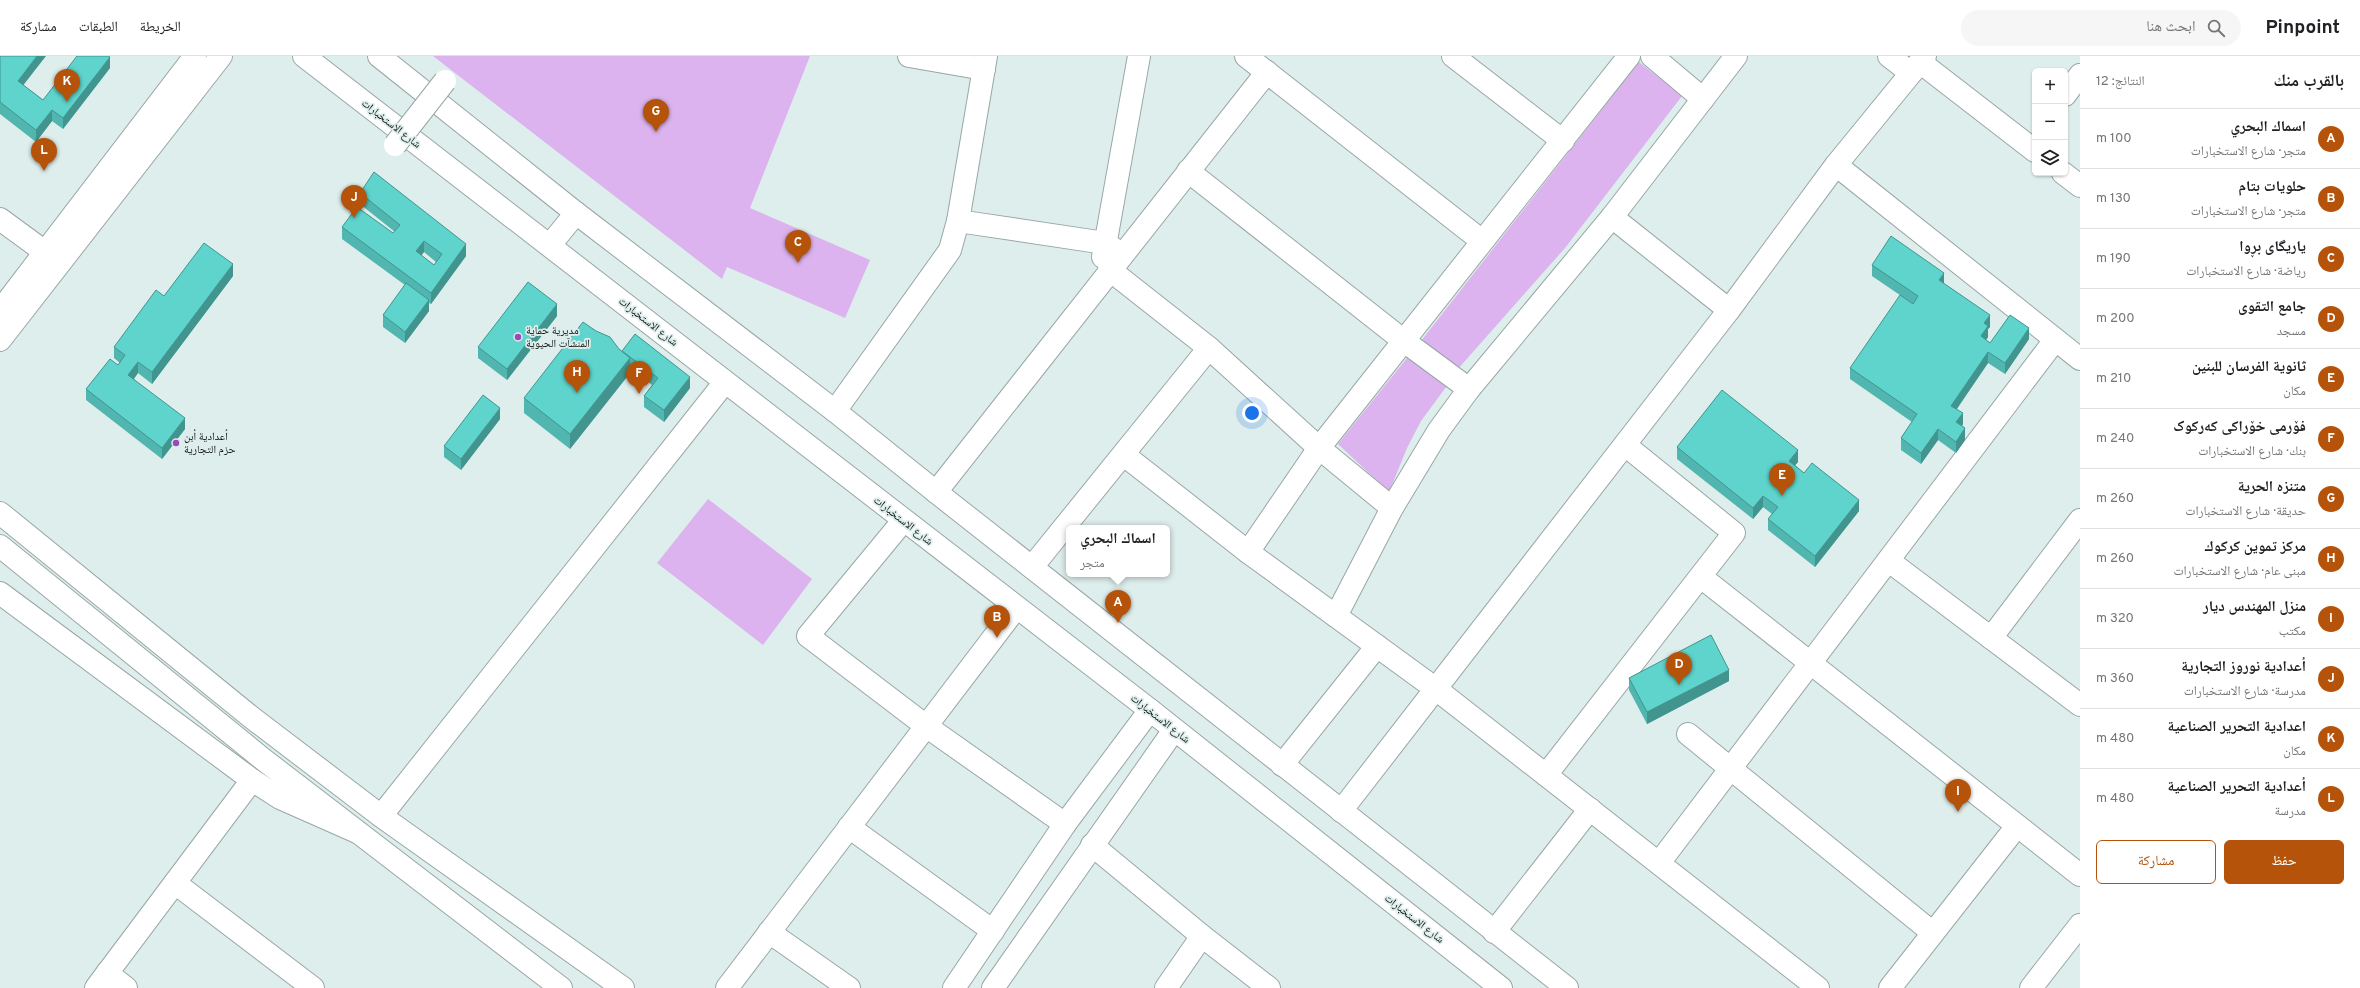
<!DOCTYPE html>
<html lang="ar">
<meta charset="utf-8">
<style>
:root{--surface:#fff;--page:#f6f6f6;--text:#202124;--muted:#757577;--line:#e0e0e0;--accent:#b45309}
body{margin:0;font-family:Overpass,"Noto Naskh Arabic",sans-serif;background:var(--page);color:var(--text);direction:rtl}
.controls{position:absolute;right:12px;top:12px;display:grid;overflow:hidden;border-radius:6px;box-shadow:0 1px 3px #0004}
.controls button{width:36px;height:36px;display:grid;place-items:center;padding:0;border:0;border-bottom:1px solid var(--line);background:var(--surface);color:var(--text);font:20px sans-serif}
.you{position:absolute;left:1252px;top:357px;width:14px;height:14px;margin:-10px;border:3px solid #fff;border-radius:50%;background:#1a73e8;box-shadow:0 0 0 6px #1a73e833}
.badge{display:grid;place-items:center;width:26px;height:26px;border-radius:50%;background:var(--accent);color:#fff;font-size:13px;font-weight:700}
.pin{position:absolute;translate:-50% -33px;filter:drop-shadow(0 1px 2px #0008)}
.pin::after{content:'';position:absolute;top:21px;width:14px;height:12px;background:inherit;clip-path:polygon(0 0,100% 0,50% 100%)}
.popup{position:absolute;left:1066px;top:469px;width:104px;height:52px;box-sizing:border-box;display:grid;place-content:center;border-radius:6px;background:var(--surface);filter:drop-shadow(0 1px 3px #0005);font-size:13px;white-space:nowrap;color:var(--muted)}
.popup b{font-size:15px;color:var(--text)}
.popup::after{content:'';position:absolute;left:50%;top:100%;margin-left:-8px;border:8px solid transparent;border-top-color:var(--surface)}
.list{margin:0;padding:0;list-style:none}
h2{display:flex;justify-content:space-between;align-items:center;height:52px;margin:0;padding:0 16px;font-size:17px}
h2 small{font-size:13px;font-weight:400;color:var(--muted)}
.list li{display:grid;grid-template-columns:26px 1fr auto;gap:12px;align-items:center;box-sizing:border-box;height:60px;padding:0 16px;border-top:1px solid var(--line)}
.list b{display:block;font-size:15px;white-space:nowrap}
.list p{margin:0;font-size:13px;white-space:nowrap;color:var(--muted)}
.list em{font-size:13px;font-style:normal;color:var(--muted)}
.actions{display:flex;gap:8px;padding:12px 16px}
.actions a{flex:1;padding:9px 0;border:1px solid var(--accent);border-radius:6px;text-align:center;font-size:14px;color:var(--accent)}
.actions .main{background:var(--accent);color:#fff}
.icon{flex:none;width:22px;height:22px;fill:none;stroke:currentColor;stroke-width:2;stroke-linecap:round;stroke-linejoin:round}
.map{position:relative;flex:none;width:2080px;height:932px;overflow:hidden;direction:ltr}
header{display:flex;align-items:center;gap:24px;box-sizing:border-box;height:56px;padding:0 20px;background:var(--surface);border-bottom:1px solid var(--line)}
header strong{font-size:19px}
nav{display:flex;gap:22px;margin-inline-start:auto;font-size:14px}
.search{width:280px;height:36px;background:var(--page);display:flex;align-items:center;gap:10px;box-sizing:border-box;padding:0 14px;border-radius:22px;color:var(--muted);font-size:15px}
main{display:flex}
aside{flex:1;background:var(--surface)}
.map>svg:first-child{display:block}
</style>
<header>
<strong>Pinpoint</strong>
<div class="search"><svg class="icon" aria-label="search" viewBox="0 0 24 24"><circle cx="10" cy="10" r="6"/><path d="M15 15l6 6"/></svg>ابحث هنا</div>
<nav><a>الخريطة</a><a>الطبقات</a><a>مشاركة</a></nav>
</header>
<main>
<aside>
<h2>بالقرب منك<small>النتائج: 12</small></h2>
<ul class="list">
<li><span class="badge">A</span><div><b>اسماك البحري</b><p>متجر · شارع الاستخبارات</p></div><em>100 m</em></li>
<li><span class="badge">B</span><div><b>حلويات بتام</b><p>متجر · شارع الاستخبارات</p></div><em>130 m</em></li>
<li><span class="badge">C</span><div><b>یاریگای بڕوا</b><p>رياضة · شارع الاستخبارات</p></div><em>190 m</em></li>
<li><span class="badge">D</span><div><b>جامع التقوى</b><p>مسجد</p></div><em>200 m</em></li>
<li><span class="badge">E</span><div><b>ثانوية الفرسان للبنين</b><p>مكان</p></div><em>210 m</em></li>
<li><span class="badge">F</span><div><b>فۆرمی خۆراکی کەرکوک</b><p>بنك · شارع الاستخبارات</p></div><em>240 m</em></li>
<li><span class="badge">G</span><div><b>متنزه الحرية</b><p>حديقة · شارع الاستخبارات</p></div><em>260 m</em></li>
<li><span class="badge">H</span><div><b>مركز تموين كركوك</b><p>مبنى عام · شارع الاستخبارات</p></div><em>260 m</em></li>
<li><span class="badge">I</span><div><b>منزل المهندس ديار</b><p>مكتب</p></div><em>320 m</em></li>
<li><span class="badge">J</span><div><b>أعدادية نوروز التجارية</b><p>مدرسة · شارع الاستخبارات</p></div><em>360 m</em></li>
<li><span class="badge">K</span><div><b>اعدادية التحرير الصناعية</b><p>مكان</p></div><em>480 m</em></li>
<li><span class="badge">L</span><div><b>أعدادية التحرير الصناعية</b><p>مدرسة</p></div><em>480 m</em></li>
</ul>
<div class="actions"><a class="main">حفظ</a><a>مشاركة</a></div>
</aside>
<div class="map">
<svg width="2080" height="932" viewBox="0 0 2080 932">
<rect width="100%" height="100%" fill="#deeeec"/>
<!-- green -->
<g fill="#dcb3ee">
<path d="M433,0H810L750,152L870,204L845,262L727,211L722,223Z"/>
<path d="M1639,6L1682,40L1565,192L1457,314L1421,285Z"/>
<path d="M1411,297L1449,327L1421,365L1407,392L1389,436L1338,388Z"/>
<path d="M708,443L812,523L763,589L657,507Z"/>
</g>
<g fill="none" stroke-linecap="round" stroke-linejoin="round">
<!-- minor casing -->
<g stroke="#98a7a6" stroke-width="24">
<g id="minor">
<path d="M909,0L984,13"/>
<path d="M1246,0L1482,185"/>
<path d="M1453,0L1563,85"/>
<path d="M1652,0L1703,43"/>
<path d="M1889,0L1911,17"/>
<path d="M1920,6L2035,95"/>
<path d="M2065,39L2080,19"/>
<path d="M1836,109L2080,303"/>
<path d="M1188,115L1404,285L1469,333"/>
<path d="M2063,117L2080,130"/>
<path d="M1612,161L1729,254"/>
<path d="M0,163L45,196"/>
<path d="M958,165L1105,187L1117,195"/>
<path d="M1105,187L1110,214L1209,292L1319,392L1392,452"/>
<path d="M1103,201L1139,0"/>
<path d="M835,355L950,194L958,165L986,0"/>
<path d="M1124,399L1248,496L1436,633L1818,932"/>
<path d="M936,436L1267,16"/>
<path d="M0,457L251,661L381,760L623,932"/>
<path d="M903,465L808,580L926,670L1065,768"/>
<path d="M0,490L264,704L561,932"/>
<path d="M1248,496L1319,392L1629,0"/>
<path d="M1889,505L2080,649"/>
<path d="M1032,511L1209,292"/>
<path d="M1701,521L2080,819"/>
<path d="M1336,560L1392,452L1439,374L1469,333L1612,161L1736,0"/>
<path d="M1991,582L2080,464"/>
<path d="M1688,678L1933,877"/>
<path d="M1282,709L1377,590"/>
<path d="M1546,719L1734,477L1625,389"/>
<path d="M1341,755L1729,254L1836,109L1925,0"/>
<path d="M381,760L725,326"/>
<path d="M849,771L993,875"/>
<path d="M1092,789L1202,880L1269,932"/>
<path d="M1659,807L2055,284"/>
<path d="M175,827L313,932"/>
<path d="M769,876L849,932"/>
<path d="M1494,876L1590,753"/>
<path d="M107,917L126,932"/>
<path d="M96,932L252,724"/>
<path d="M727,932L1016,552"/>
<path d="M954,932L1065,768L1150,654"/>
<path d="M993,932L1174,674"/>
<path d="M1166,932L1202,880"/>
<path d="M1890,932L2017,770"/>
<path d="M2031,932L2080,869"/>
</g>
</g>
<!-- major casing -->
<g stroke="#98a7a6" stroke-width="24">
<g id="major">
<path d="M304,0L1150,654L1501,932"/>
<path d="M379,0L576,157L835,355L936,436L1567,932"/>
<path d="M550,189L576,157"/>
<path d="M0,255L195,0"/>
<path d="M0,284L221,0"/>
<path d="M0,537L252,724L280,742L357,776"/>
</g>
</g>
<!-- minor -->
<use href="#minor" stroke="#fff" stroke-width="22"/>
<!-- major -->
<use href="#major" stroke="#fff" stroke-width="22"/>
<!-- minor-bridge casing -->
<g stroke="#98a7a6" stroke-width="24" stroke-linecap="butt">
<path id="minor-bridge" d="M395,89L445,25"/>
</g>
<!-- minor-bridge -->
<use href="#minor-bridge" stroke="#fff" stroke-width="22"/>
</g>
<!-- wall -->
<g fill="#51b6af" fill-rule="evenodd">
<path d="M0,0L23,29L43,44L110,12L63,73L52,65L36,86L0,58Z"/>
<path d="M360,137L466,200L431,248L429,247V255L405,287L383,271V259L405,229L342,183V171L393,177L395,176L360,148ZM424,196L436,206L434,209L421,199Z"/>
<path d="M1872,209L1944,228L1990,271L1988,273V281L1986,284L1990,287L2029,283L2005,318L1988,307L1957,353L1963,368L1962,370L1965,384L1956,397L1938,384L1921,408L1901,394V382L1912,366L1850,323V312L1913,248L1872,220Z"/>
<path d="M233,220L152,328L138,317L134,323L185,373L162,403L86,344V333L118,309L120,307L114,302V291L164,240Z"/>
<path d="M557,260L507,324L478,302V291Z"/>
<path d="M619,293L622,296V295L690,332L664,366L644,351V340L652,329L630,312V317L570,393L524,357V342Z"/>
<path d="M500,363L461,414L444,401V390Z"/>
<path d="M1677,391L1798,406L1795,409L1804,417L1859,455L1815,511L1768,474V463L1772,458L1763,451L1753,463L1677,403Z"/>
<path d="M1629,622L1729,625L1647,668L1629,634Z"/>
</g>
<!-- shaded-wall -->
<g fill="#42948f">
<path d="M37,0H46L18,36V25Z"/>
<path d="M110,1V12L63,73V62Z"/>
<path d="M52,54V65L36,86V74Z"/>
<path d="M424,185V196L416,207V195Z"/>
<path d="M466,188V200L431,248V237Z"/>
<path d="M233,208V220L152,328V316Z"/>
<path d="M1944,217V228L1939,224Z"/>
<path d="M429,244V255L405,287V276Z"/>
<path d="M557,248V260L507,324V313Z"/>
<path d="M1990,259V271L1988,273V281L1981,292V280L1984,267Z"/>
<path d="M2029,272V283L2005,318V307Z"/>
<path d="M1988,296V307L1951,361V350Z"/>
<path d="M630,302V317L570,393V378Z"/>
<path d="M138,306V317L128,330V319Z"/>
<path d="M690,321V332L664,366V354Z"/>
<path d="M500,352V363L461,414V403Z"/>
<path d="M1963,357V368L1956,377V366Z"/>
<path d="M185,362V373L162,403V392Z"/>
<path d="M1965,372V384L1956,397V386Z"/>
<path d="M1938,373V384L1921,408V397Z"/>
<path d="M1798,394V406L1789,416V405Z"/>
<path d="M1763,440V451L1753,463V452Z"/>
<path d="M1859,444V455L1815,511V500Z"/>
<path d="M1729,614V625L1647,668V656Z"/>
</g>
<!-- building -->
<g fill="#5ed4cc" stroke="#42948f" fill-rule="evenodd">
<path d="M0,0H37L18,25L43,44L77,0H108L110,1L63,62L52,54L36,74L0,46Z"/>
<path d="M374,116L466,188L431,237L342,171L357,151L393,177L400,169L360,137ZM424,185L442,198L434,209L416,195Z"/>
<path d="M1891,180L1944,217L1939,224L1990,259L1984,267L1988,270L1981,280L1990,287L2010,259L2029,272L2005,307L1988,296L1951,350L1963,357L1956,366L1965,372L1956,386L1938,373L1921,397L1901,382L1917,358L1850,312L1900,239L1913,248L1918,240L1872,209Z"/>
<path d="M204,187L233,208L152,316L138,306L128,319L185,362L162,392L86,333L110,303L118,309L125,299L114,291L156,234L164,240Z"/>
<path d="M528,226L557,248L507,313L478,291Z"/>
<path d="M406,227L429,244L405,276L383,259Z"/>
<path d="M583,266L596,275L610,281L619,293L630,302L570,378L524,342Z"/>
<path d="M635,278L690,321L664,354L644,340L658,322L622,295Z"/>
<path d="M1722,334L1798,394L1789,405L1804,417L1812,407L1859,444L1815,500L1768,463L1778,451L1763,440L1753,452L1677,391Z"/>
<path d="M483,339L500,352L461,403L444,390Z"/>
<path d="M1711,579L1729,614L1647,656L1629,622Z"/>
</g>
<!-- markers -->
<g fill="#9a49b8" stroke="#deeeec" stroke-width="1.5">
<circle cx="518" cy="281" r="4"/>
<circle cx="176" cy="387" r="4"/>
</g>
<g text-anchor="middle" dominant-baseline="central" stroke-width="3.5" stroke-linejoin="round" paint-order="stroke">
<!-- street labels -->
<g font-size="11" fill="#0e1312" stroke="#deeeec">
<text transform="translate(391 68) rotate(38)">شارع الاستخبارات</text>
<text transform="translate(648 266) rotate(38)">شارع الاستخبارات</text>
<text transform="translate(903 465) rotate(38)">شارع الاستخبارات</text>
<text transform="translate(1160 663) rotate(38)">شارع الاستخبارات</text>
<text transform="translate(1414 863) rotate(38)">شارع الاستخبارات</text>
</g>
<!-- poi labels -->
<g font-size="11" fill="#0e1312" stroke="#deeeec" text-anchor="start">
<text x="526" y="275">مديرية حماية<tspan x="526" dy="13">المنشآت الحيوية</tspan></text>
<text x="184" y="381">أعدادية أبن<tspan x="184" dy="13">حزم التجارية</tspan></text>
</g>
</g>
</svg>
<div class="controls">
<button>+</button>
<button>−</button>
<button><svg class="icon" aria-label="layers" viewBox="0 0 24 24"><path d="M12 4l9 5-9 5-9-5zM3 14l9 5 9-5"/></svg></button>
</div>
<div class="you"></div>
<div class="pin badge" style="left:1118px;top:567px">A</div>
<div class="popup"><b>اسماك البحري</b>متجر</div>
<div class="pin badge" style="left:997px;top:582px">B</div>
<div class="pin badge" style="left:798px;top:207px">C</div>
<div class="pin badge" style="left:1679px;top:629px">D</div>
<div class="pin badge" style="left:1782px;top:440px">E</div>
<div class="pin badge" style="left:639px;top:338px">F</div>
<div class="pin badge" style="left:656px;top:76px">G</div>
<div class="pin badge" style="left:577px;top:337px">H</div>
<div class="pin badge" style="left:1958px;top:756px">I</div>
<div class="pin badge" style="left:354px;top:162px">J</div>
<div class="pin badge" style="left:67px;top:46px">K</div>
<div class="pin badge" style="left:44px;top:115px">L</div>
</div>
</main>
